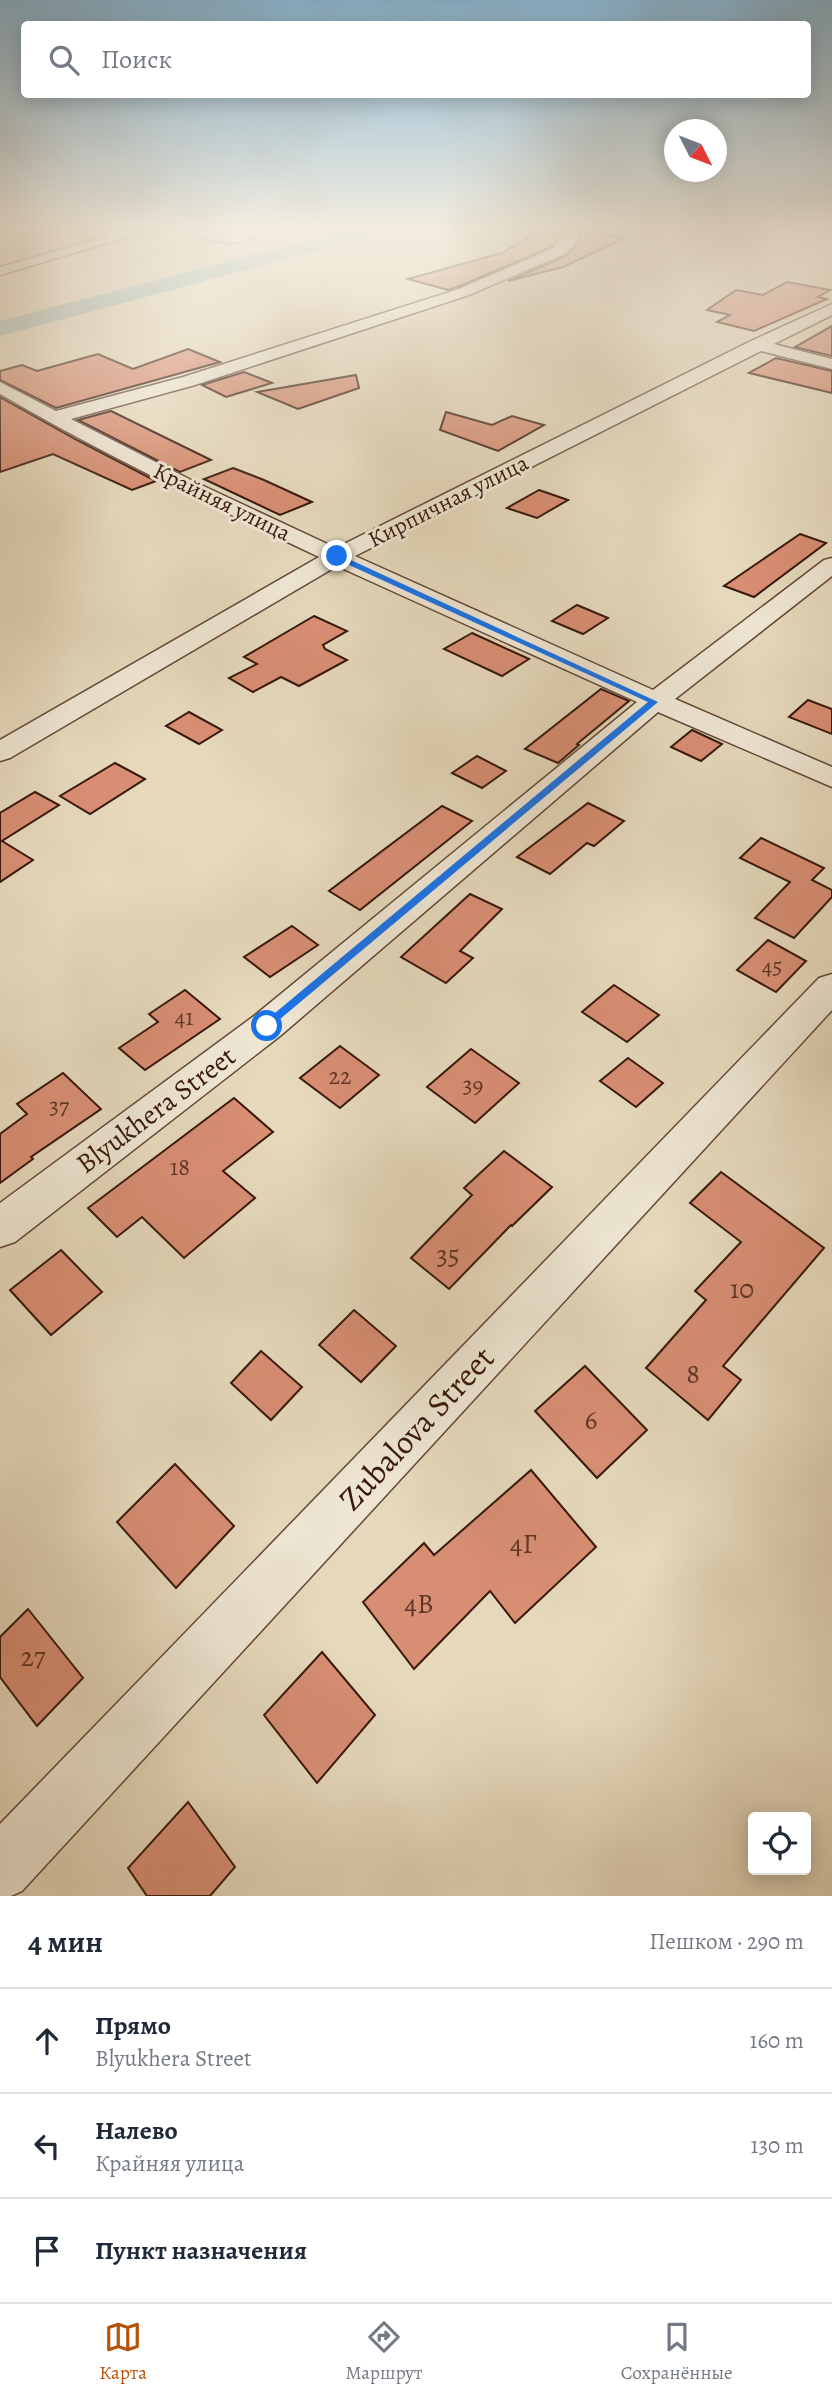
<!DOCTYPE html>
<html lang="ru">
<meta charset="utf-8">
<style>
:root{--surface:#fff;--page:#f6f6f7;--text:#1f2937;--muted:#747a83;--line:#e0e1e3;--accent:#b45309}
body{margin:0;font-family:Alegreya,serif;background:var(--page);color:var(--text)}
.controls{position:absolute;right:21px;bottom:21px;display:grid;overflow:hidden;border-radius:7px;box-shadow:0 4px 18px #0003}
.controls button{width:63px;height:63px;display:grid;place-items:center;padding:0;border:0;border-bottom:2px solid var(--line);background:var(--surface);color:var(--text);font:35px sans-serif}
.compass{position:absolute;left:664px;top:119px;width:63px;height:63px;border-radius:50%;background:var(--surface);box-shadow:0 4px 18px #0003;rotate:132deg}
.stop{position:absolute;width:21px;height:21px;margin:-16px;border:5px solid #1a73e8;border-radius:50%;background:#fff}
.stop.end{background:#1a73e8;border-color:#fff;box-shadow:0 2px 7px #0008}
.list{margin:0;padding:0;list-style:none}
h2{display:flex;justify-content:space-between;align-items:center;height:91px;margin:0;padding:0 28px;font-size:30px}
h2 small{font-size:23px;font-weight:400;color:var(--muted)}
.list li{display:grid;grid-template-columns:46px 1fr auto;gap:21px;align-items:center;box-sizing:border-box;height:105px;padding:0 28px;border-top:2px solid var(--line)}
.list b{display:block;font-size:26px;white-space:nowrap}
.list p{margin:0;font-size:23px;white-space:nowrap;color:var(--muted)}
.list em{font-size:23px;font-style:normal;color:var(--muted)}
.icon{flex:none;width:38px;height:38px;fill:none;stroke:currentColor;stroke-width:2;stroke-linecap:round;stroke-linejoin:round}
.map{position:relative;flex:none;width:832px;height:1896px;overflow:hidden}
.search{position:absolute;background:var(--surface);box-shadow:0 4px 18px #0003;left:21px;right:21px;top:21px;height:77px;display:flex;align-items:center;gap:18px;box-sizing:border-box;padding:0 24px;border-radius:7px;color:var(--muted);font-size:26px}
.sheet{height:406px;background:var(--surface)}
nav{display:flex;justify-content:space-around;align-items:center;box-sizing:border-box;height:98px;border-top:2px solid var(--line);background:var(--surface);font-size:19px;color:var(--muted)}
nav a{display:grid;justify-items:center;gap:4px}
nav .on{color:var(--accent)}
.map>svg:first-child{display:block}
</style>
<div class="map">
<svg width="832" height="1896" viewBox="0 0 832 1896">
<rect width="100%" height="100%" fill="#e5d8bb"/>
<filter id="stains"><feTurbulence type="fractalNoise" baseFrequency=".00286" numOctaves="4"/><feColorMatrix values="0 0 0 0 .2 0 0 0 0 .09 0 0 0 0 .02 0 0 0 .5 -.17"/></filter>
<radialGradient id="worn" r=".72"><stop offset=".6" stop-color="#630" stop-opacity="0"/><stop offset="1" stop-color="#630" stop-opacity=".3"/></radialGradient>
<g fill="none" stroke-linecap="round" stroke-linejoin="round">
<!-- river -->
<path fill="#96b9b6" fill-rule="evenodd" d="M351,229H386L383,233L0,336V321Z"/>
</g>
<!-- building -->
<g fill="#d88e73" stroke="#38180c" stroke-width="2">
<path d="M543,229L565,230L551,247L458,287L448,290L408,279L502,253Z"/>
<path d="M583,232L625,238L563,267L508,281L564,257L574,248Z"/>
<path d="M787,282L830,290L818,297L827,299L754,331L717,322L730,315L707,310L736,290L763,295Z"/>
<path d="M832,326V356L795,347Z"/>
<path d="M188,349L220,362L56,408L0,380V371L22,365L37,371L98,354L133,369Z"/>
<path d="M776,358L832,371V393L749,373Z"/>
<path d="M244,372L272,383L226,397L202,385Z"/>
<path d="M356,375L359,388L298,409L257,392Z"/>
<path d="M0,397L77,440L156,481L132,490L53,454L0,472Z"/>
<path d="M111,411L211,460L180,472L78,420Z"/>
<path d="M446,412L492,425L512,416L544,425L498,451L440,430Z"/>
<path d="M233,468L264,480L312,502L280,515L204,479Z"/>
<path d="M539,490L568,500L537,518L507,508Z"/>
<path d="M800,534L826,543L754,597L724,586Z"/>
<path d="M577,605L608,618L583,634L552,621Z"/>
<path d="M314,616L347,631L323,645L325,649L347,660L299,686L281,677L253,692L229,678L257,664L244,657Z"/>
<path d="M472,633L529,659L502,676L444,649Z"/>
<path d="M601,689L629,701L577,744L579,745L558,763L525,749Z"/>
<path d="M808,700L832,709V734L789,717Z"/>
<path d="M189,712L222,730L199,744L166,726Z"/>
<path d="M692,730L722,744L701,761L671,747Z"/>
<path d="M477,756L506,771L482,788L452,773Z"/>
<path d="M115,763L145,779L90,814L60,796Z"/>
<path d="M35,792L59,805L2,841L33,860L0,882V813Z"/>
<path d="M588,803L624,821L594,846L587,843L550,874L517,857Z"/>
<path d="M442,806L472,821L360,910L329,891Z"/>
<path d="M761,838L824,868L812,880L832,890V897L794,938L755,918L790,882L740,858Z"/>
<path d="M470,894L502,909L460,951L473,958L446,983L401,957Z"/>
<path d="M292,926L318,945L270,977L244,957Z"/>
<path d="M768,940L806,961L776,992L737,970Z"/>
<path d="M614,985L659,1015L627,1042L582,1012Z"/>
<path d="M185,990L220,1019L145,1070L119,1048L158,1022L149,1014Z"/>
<path d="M340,1046L379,1075L340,1108L300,1078Z"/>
<path d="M471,1049L519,1083L475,1123L427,1087Z"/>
<path d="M628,1058L663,1083L636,1107L600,1081Z"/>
<path d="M63,1073L101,1109L31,1157L33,1159L0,1183V1134L27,1114L17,1104Z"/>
<path d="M234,1098L273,1132L223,1171L255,1198L184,1258L142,1217L117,1237L88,1208Z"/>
<path d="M504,1151L552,1187L512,1226L511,1225L449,1289L411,1258L472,1195L464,1188Z"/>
<path d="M721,1172L824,1248L723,1366L741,1380L708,1420L646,1368L706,1300L695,1291L741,1242L690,1203Z"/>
<path d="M61,1250L102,1292L51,1335L10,1290Z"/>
<path d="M354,1310L396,1346L361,1382L319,1345Z"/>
<path d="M261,1351L302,1387L271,1420L231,1383Z"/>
<path d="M585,1366L647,1430L597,1478L535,1411Z"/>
<path d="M175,1464L234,1526L176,1588L117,1522Z"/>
<path d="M531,1470L596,1547L515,1623L490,1591L414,1669L363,1602L424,1543L434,1555Z"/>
<path d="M28,1609L83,1678L37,1726L0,1677V1637Z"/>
<path d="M322,1652L375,1715L317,1783L264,1715Z"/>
<path d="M188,1802L235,1867L210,1896H147L128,1868Z"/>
</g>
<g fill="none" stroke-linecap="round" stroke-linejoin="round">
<!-- street casing -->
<g stroke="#634838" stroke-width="3">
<g id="street">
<path d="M132,229H154L0,275V267Z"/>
<path d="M170,229H197L230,236L254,229H276L230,244Z"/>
<path d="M569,229H582L572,247L562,255L469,295L195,385L71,419L197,483L336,548L751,341L832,304V315L774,344L832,359V369L761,351L355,556L653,690L824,560L832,558V576L675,699L832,767V787L658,712L280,1036L15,1242L0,1247V1203L254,1016L637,702L337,566L10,758L0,761V740L319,557C211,506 103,454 0,394V382L56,411L183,377L459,289L552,249L562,241Z"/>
<path d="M832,974V1010L22,1891L11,1896H0V1824L819,978Z"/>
</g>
</g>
<!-- street -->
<use href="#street" fill="#eee6d3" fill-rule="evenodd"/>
</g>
<!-- sky -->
<linearGradient id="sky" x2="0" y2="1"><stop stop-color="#87b6d4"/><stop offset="0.46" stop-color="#f3ede0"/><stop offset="1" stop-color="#f3ede0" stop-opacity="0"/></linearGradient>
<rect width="832" height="495" fill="url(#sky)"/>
<!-- route -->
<path fill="#1a73e8" d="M334,555H340L658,702L267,1030L261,1026L263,1023L648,702L334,558Z"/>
<g text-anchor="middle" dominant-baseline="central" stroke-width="6" stroke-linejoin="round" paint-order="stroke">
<!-- far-street labels -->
<g font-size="23" fill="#38180c" stroke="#eee6d3">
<text transform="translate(448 501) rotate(-27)">Кирпичная улица</text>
<text transform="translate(222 502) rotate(26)">Крайняя улица</text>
</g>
<!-- number labels -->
<g font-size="24" fill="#603626">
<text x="772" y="966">45</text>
<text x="184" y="1017">41</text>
<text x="340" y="1076">22</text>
<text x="473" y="1085">39</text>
<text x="59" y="1106">37</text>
<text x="180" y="1167">18</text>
</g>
<!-- street labels -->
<g font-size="28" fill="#38180c" stroke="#eee6d3">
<text transform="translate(156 1110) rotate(-37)">Blyukhera Street</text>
</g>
<!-- near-number labels -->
<g font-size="28" fill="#603626">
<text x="448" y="1255">35</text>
<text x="742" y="1289">10</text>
<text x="693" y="1374">8</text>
<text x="591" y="1420">6</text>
<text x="523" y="1544">4Г</text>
<text x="419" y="1604">4В</text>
<text x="33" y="1657">27</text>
</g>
<!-- near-street labels -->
<g font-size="33" fill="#38180c" stroke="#eee6d3">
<text transform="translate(416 1428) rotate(-47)">Zubalova Street</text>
</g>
</g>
<rect width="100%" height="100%" filter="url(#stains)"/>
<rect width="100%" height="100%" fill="url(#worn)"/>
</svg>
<div class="controls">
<button><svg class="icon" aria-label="locate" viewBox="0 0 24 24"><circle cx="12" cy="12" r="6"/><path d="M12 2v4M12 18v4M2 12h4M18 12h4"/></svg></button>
</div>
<svg class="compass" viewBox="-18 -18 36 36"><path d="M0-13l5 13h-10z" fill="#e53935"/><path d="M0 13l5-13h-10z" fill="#747a83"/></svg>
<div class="stop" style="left:267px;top:1026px"></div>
<div class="stop end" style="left:337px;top:556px"></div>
<div class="search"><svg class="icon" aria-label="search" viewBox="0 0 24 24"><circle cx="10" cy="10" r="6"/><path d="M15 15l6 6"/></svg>Поиск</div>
</div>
<section class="sheet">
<h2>4 мин<small>Пешком · 290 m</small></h2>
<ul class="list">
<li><svg class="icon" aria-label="ahead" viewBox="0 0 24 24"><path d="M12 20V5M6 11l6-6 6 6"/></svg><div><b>Прямо</b><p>Blyukhera Street</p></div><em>160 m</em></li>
<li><svg class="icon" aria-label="left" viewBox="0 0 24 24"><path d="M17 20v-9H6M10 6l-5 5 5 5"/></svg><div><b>Налево</b><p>Крайняя улица</p></div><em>130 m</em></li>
<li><svg class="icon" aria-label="arrive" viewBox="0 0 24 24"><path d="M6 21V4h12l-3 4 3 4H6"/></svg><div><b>Пункт назначения</b></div></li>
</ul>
</section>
<nav>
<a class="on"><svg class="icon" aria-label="map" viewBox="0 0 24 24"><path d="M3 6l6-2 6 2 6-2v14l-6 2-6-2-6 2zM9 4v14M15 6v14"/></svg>Карта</a>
<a><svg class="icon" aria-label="directions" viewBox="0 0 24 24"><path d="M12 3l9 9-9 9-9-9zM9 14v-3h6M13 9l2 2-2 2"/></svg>Маршрут</a>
<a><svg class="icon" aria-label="saved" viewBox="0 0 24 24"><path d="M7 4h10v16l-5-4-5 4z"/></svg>Сохранённые</a>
</nav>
